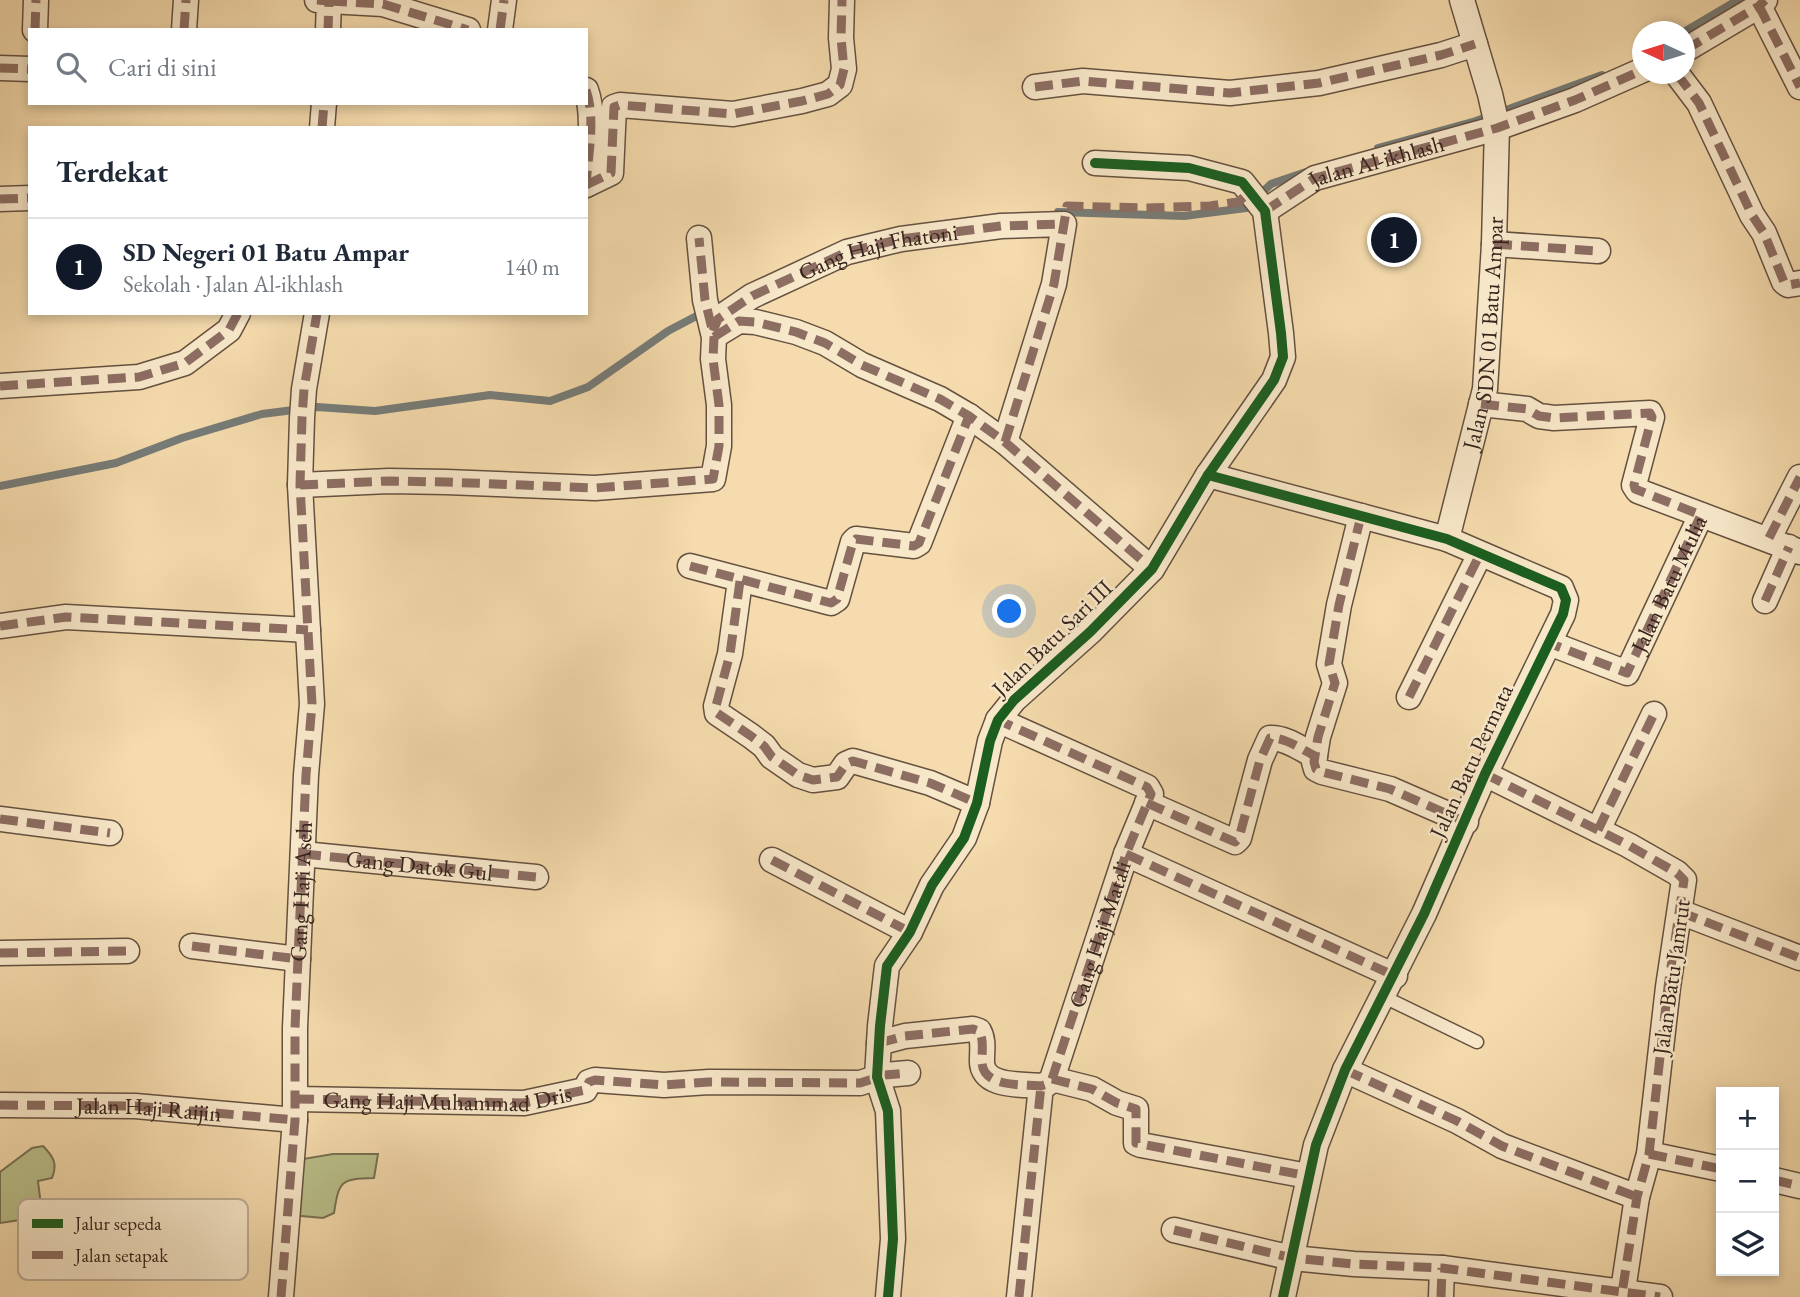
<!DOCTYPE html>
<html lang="id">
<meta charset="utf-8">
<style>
:root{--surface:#fff;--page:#f2f2f3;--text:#1f2937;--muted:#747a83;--line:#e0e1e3;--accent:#111827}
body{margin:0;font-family:"EB Garamond",serif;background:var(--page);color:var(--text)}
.controls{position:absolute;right:21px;bottom:21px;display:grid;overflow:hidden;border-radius:0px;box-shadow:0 4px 10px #0003}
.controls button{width:63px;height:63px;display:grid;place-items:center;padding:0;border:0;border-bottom:2px solid var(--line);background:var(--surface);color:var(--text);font:35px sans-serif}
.compass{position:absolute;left:1632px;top:21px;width:63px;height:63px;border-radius:50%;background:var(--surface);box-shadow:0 4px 10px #0003;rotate:274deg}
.you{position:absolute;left:1010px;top:612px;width:24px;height:24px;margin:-18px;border:5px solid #fff;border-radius:50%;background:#1a73e8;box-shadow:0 0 0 10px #1a73e833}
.badge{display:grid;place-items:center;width:46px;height:46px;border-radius:50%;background:var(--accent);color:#fff;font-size:23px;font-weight:700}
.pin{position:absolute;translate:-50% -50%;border:4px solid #fff;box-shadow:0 2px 7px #0006}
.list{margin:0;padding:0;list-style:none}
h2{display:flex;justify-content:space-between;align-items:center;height:91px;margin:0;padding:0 28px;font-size:30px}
h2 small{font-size:23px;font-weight:400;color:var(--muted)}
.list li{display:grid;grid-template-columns:46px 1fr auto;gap:21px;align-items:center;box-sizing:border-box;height:98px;padding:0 28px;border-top:2px solid var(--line)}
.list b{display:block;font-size:26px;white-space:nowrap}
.list p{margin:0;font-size:23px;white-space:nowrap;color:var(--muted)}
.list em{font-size:23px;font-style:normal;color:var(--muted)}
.icon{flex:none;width:38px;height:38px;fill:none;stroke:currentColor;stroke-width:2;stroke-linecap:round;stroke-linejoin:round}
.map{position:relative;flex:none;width:1800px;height:1297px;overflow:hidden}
.search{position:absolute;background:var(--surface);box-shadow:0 4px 10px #0003;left:28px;top:28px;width:560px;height:77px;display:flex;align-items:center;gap:18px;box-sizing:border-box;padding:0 24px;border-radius:0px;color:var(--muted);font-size:26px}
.panel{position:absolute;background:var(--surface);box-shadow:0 4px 10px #0003;left:28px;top:126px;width:560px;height:189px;border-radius:0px}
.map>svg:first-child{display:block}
</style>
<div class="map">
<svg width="1800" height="1297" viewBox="0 0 1800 1297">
<rect width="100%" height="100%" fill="#f5dbad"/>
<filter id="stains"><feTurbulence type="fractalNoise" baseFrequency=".00286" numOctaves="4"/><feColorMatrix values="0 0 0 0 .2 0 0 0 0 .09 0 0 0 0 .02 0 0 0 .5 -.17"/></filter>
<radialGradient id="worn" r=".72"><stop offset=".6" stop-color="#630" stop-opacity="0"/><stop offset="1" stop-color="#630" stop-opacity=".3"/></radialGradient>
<!-- green -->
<g fill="#bac08b" stroke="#787254" stroke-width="2">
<path d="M43,1146C53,1156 58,1164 52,1178L38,1181L41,1206L37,1229L20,1220L0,1223V1172L32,1148Z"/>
<path d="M333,1154H378L374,1178C341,1179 339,1180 334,1213L323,1218L291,1215V1161Z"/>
</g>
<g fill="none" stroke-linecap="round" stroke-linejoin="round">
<!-- stream -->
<g stroke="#767c78" stroke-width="8">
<path d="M1684,32L1738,0"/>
<path d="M1378,148L1476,121L1602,75"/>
<path d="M1058,212L1184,216L1246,208L1271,184L1306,172"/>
<path d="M0,486L116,463L182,438L262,414L317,407L375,411L490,395L550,401L588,387L668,331L706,311"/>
</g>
<!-- service casing -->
<g stroke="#655140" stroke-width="15">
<path id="service" d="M1382,996L1477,1042"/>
</g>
<!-- minor casing -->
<g stroke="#655140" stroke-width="27">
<g id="minor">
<path d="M317,0L329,1L328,30"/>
<path d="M329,1L383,4L468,30"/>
<path d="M1759,6L1800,87"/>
<path d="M35,30L36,0"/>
<path d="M184,30L186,0"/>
<path d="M500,30L504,0"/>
<path d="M1685,50L1759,6L1765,0"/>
<path d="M0,68L30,69"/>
<path d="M1677,74L1699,103L1752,215L1764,233L1784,282L1788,285L1800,283"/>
<path d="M1035,87L1083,81L1230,93L1319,83L1441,55L1475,44"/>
<path d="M586,90C596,118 588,155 586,185"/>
<path d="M322,128L324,103"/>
<path d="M586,185L611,173L614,107L620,105L733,114L802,101L828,94L840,85L844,69L841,38L842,0"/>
<path d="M0,199L30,198"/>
<path d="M1265,211L1315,178L1497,128L1575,100L1643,70"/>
<path d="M1494,244L1598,251"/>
<path d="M713,331L718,319L752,296L847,252L901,239L1001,226L1064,224L1054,284L1005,442"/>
<path d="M716,335L739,321L755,322L796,332L825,343L862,365L940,399L969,416L1005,442L1152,569"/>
<path d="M0,386L139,377L185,363L229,330L238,313"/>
<path d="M1481,404L1527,409L1539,416L1554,418L1650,413L1652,417L1634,485L1638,491L1800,552"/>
<path d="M1208,475L1447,539L1561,588L1566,600L1563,614L1485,774L1424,914L1345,1070L1316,1145L1283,1297"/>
<path d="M300,485L389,481L446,482L595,488L713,479L719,446V405L713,359L714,337L705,300L699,238"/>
<path d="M1361,516L1339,605L1329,664L1335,683L1318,737L1314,762L1316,769L1322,772L1390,789L1466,822"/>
<path d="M1769,538L1800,477"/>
<path id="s1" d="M1447,539L1485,389L1494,244L1497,125L1490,94L1462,0"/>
<path d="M690,566L831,603L837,599L853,542L856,539L914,546L919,543L969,416"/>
<path d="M740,581L730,654L716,706L717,713L751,736L764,746L772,757L798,775L813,780L837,777L846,764L853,761L930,783L977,803"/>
<path d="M1765,601L1789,547"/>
<path d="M0,626L66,617L308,630"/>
<path id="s2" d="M1549,643L1627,673L1701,515"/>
<path d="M1409,697L1480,554"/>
<path d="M1485,774L1628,845L1677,873L1684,880L1668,987L1649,1154L1637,1197L1622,1297"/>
<path d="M1147,803L1235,842L1239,838L1260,760L1270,738C1285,737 1301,749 1315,756"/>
<path d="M0,819L110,833"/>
<path d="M1598,830L1654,714"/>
<path d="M303,854L536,877"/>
<path d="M1126,854L1395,976"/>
<path d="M772,860L910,932"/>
<path d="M1680,912L1800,958"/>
<path d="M192,946L298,959"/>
<path d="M0,953L127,951"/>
<path d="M879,1043L905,1036L973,1029L979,1031C984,1040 982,1049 982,1059C980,1088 1021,1084 1041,1086L1047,1084L1052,1079L1126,854L1151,794L1147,787L998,720"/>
<path d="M1345,1070L1457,1121L1502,1146L1637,1197"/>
<path d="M1052,1079L1092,1089L1117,1103L1136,1109V1143L1141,1145L1308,1176"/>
<path d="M296,1099L524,1103L585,1090L589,1082L595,1080L664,1085L709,1082L860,1083L885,1075L908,1073"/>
<path d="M0,1105L135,1106L295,1120"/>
<path d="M1649,1154L1721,1169"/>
<path d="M1774,1180L1800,1186"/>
<path d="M1174,1230L1292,1258L1354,1264L1442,1268L1660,1297"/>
<path id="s3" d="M281,1297L295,1120V1028L306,775L312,704L300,485L302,418L304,389L317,313"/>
<path d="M888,1297L893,1239L888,1111L877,1077L880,1026L887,966L910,932L932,885L964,838L977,803L990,741L998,720L1014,700L1090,632L1152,569L1208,475L1274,380L1283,357L1281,333L1265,211L1242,182L1189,168L1095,163"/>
<path d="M1019,1297L1041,1086"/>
<path d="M1441,1297L1442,1268"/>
</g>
</g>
<!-- service -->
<use href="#service" stroke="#f8e8ca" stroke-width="12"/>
<!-- minor -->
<use href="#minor" stroke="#f8e8ca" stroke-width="24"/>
<!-- quiet -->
<g stroke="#8d6e63" stroke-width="9" stroke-dasharray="18 9" stroke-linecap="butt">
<path d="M317,0L329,1L328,30"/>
<path d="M329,1L383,4L468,30"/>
<path d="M1759,6L1800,87"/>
<path d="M35,30L36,0"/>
<path d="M184,30L186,0"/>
<path d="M500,30L504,0"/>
<path d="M1685,50L1759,6L1765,0"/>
<path d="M0,68L30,69"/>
<path d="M1677,74L1699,103L1752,215L1764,233L1784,282L1788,285L1800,283"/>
<path d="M1035,87L1083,81L1230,93L1319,83L1441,55L1475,44"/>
<path d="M586,90C596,118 588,155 586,185"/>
<path d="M322,128L324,103"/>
<path d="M586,185L611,173L614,107L620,105L733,114L802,101L828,94L840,85L844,69L841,38L842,0"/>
<path d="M0,199L30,198"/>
<path id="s4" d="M1265,211L1315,178L1497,128L1575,100L1643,70"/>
<path d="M1494,244L1598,251"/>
<path id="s5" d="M713,331L718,319L752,296L847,252L901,239L1001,226L1064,224"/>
<path d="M714,337L739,321L755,322L796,332L825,343L862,365L940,399L969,416L1005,442L1152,569"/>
<path d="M0,386L139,377L185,363L229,330L238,313"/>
<path d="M1481,404L1527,409L1539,416L1554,418L1650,413L1652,417L1634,485L1635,489L1701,515L1627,673L1549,643"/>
<path d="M1005,442L1054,284L1067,206L1144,208L1210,206L1238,202L1251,191"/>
<path d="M300,485L389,481L446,482L595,488L713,479L719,446V405L713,359L714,337L705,300L699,238"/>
<path d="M1361,516L1339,605L1329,664L1335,683L1318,737L1314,762L1316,769L1322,772L1390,789L1466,822"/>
<path d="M1769,538L1800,477"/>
<path d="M690,566L831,603L837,599L853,542L856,539L914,546L919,543L969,416"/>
<path d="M740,581L730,654L716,706L717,713L751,736L764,746L772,757L798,775L813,780L837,777L846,764L853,761L930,783L977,803"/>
<path d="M1765,601L1789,547"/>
<path d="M0,626L66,617L308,630"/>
<path d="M1409,697L1480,554"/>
<path d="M1485,774L1628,845L1677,873L1684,880L1668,987L1649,1154L1637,1197L1622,1293"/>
<path d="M1147,803L1235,842L1239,838L1260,760L1270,738C1285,737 1301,749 1315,756"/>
<path d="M0,819L110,833"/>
<path d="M1598,830L1654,714"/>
<path id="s6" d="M303,854L536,877"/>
<path d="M1126,854L1395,976"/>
<path d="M772,860L910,932"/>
<path d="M1680,912L1800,958"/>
<path d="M192,946L298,959"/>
<path d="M0,953L127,951"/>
<path id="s7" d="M879,1043L905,1036L973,1029L979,1031C984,1040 982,1049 982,1059C980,1088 1021,1084 1041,1086L1047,1084L1052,1079L1126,854L1151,794L1147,787L998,720"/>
<path d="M1345,1070L1457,1121L1502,1146L1637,1197"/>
<path d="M1052,1079L1092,1089L1117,1103L1136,1109V1143L1308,1176L1306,1185"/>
<path id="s8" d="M296,1099L524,1103L585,1090L589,1082L595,1080L664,1085L709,1082L860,1083L885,1075L908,1073"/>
<path id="s9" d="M0,1105L135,1106L295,1120"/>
<path d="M1649,1154L1721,1169"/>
<path d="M1774,1180L1800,1186"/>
<path d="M1174,1230L1292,1258L1354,1264L1442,1268L1660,1297"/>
<path d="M281,1297L295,1120V1028L306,775L312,704L300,485L302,418L304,389L317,313"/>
<path d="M1019,1297L1041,1086"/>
<path d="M1441,1297L1442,1268"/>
</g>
<!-- cycleway casing -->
<g stroke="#f8e8ca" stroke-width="15">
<g id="cycleway">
<path d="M1208,475L1447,539L1561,588L1566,600L1563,614L1485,774L1424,914L1345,1070L1316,1145L1283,1297"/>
<path d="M888,1297L893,1239L888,1111L877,1077L880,1026L887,966L910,932L932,885L964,838L977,803L990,741L998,720L1014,700L1090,632L1152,569L1208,475L1274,380L1283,357L1281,333L1265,211L1242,182L1189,168L1095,163"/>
</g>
</g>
<!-- cycleway -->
<use href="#cycleway" stroke="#1b5e20" stroke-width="10"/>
</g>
<g text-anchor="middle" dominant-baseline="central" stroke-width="5" stroke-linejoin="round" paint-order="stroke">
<!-- street labels -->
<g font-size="23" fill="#35231c" stroke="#f8e8ca">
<text stroke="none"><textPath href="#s4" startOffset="124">Jalan Al-ikhlash</textPath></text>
<text stroke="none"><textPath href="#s5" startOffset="189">Gang Haji Fhatoni</textPath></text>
<text stroke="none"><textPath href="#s1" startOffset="210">Jalan SDN 01 Batu Ampar</textPath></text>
<text stroke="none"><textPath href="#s2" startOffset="182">Jalan Batu Mulia</textPath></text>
<text transform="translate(1052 638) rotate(-44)">Jalan Batu Sari III</text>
<text transform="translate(1471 761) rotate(-65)">Jalan Batu Permata</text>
<text stroke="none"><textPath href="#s6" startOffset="117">Gang Datok Gul</textPath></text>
<text stroke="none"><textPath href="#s3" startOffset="406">Gang Haji Aseh</textPath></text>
<text stroke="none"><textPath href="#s7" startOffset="369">Gang Haji Matali</textPath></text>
<text transform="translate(1671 977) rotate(-82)">Jalan Batu Jamrut</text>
<text stroke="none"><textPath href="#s8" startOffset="152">Gang Haji Muhammad Dris</textPath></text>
<text stroke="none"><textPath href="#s9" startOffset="149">Jalan Haji Raijin</textPath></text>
</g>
</g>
<!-- legend -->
<rect x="18" y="1199" width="230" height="81" rx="10" fill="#f8e8ca" stroke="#bead96" stroke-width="2"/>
<rect x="32" y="1219" width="31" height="9" fill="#1b5e20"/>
<rect x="32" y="1251" width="31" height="8" fill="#8d6e63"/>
<g font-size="19" fill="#35231c">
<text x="75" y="1230">Jalur sepeda</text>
<text x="75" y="1262">Jalan setapak</text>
</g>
<rect width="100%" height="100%" filter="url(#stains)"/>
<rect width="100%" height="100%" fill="url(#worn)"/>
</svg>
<div class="controls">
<button>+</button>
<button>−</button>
<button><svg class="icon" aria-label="layers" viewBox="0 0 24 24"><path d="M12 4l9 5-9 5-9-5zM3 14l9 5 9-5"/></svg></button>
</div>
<svg class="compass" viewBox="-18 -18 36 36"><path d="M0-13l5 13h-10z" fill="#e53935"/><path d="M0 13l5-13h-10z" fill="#747a83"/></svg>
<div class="you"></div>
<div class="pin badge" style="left:1394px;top:240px">1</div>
<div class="search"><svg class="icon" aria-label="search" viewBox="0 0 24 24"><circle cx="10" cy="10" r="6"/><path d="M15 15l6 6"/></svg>Cari di sini</div>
<section class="panel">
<h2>Terdekat<small></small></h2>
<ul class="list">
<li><span class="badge">1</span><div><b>SD Negeri 01 Batu Ampar</b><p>Sekolah · Jalan Al-ikhlash</p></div><em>140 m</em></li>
</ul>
</section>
</div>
